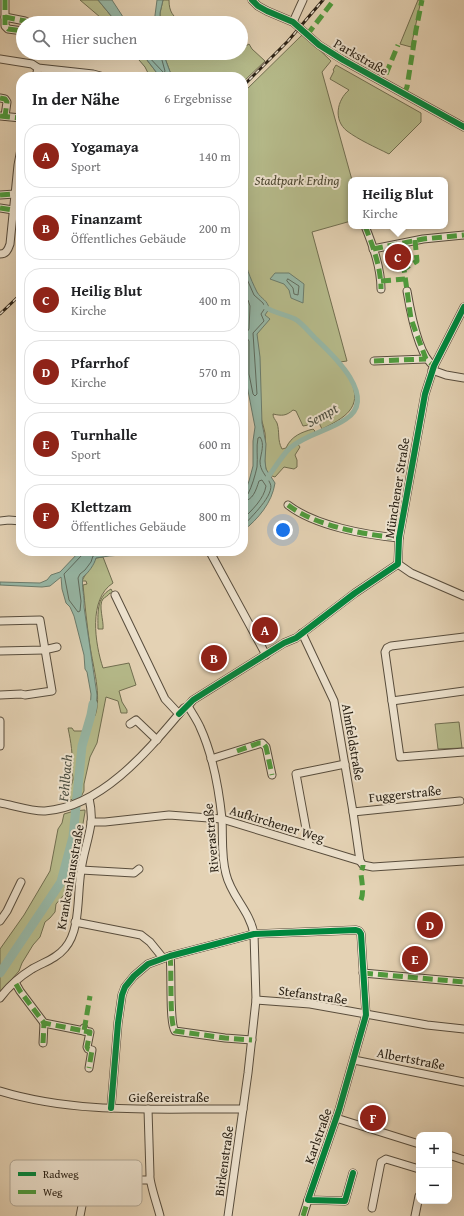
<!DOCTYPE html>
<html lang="de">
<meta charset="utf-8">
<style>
:root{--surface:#fff;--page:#f2f2f2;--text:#202124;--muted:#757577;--line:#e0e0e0;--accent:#8f2418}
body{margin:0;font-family:"Gentium Book Plus",serif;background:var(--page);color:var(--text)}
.controls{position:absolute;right:12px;bottom:12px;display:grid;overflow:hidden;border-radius:8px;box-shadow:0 4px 16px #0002}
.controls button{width:36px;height:36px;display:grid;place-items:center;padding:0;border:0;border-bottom:1px solid var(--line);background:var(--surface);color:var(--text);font:20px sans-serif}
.you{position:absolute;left:283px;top:530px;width:14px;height:14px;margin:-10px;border:3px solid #fff;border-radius:50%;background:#1a73e8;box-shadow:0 0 0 6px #1a73e833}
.badge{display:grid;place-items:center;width:26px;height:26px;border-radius:50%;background:var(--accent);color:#fff;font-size:13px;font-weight:700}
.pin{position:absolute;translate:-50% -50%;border:2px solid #fff;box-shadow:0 1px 4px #0006}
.popup{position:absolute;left:348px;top:177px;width:100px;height:52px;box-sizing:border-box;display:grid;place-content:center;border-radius:8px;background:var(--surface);filter:drop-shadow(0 1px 3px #0005);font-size:13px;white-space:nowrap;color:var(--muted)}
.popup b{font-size:15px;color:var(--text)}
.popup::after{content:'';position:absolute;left:50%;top:100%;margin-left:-8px;border:8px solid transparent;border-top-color:var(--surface)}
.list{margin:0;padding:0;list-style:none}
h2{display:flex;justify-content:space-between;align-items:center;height:52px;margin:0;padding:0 16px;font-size:17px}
h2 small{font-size:13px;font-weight:400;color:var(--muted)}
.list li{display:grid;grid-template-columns:26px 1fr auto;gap:12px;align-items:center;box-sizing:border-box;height:64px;margin:0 8px 8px;padding:0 8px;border:1px solid var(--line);border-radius:16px}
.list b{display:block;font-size:15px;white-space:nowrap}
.list p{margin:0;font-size:13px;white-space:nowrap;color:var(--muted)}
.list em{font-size:13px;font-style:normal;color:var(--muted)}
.icon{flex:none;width:22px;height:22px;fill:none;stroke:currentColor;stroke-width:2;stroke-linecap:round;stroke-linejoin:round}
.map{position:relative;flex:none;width:464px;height:1216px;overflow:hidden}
.search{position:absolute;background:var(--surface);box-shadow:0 4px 16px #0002;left:16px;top:16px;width:232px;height:44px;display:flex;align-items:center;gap:10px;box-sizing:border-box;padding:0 14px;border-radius:22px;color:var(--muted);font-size:15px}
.panel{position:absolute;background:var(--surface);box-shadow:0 4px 16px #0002;left:16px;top:72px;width:232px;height:484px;border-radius:16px}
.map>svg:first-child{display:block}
</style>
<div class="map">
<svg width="464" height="1216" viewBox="0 0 464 1216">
<rect width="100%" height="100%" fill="#e4d2b4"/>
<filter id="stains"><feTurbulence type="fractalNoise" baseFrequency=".005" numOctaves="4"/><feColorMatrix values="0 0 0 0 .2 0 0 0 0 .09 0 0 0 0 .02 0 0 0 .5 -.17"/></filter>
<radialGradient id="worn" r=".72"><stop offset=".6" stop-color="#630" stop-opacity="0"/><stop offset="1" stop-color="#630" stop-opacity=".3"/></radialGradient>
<!-- green -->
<g fill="#b6bb8b" stroke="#706e50">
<path d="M80,0H98L117,23H107Z"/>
<path d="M163,0H169C169,12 173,17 183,23H160V13Z"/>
<path d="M418,0H421L411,47L400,44Z"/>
<path d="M303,34L331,61L322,72L352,180L351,221L312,232L347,361L340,362C345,366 348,374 351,381C363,408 344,418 322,429L319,423L303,426L296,411L293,410C286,416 282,416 273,414C273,418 275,419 277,423C280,432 277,440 282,449L286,448C291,436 302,432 313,429L315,431L312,434L297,443L300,447L295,455L297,460V467L294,469L284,467L275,477L269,475C261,465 267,446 265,433C261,414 252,394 245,375L243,376V93Z"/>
<path d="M249,44L252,49L265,61L243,82V77H172L163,53H230L231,55L234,53H241V49Z"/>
<path d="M133,53H140L147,60L160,77H150L145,67Z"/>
<path d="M336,65L421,113V122L389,154C375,147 359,140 347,131C333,120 337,100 349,90L330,79L334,71L333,70Z"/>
<path d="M103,557L113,583C88,599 95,644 103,668L129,663L136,685L119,691L122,702L127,710V713H121L118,701L106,697L97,743L90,757L84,784V791L82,795L68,801H67C67,793 72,786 73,779C73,776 72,773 72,769C73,755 71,742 68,728H72L74,731H85L89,715L95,716C102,696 93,667 90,646C87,626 85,606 83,585L87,584L86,581H82C83,578 93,563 96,558Z"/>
<path d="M111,589L113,593V594L110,593C108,596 105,597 103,599C98,605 104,621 103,629H98C98,614 96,597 111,589Z"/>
<path d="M459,722L462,748L438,749L435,724Z"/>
<path d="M85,810V812L71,893L64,895L56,904L55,912L50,918L45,922L40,937L33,945L22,963L19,971L0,993V949L24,915L50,871L58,829L62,823L64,814L74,811Z"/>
</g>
<!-- water -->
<g fill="#97b8a7" stroke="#6b7c6d">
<path d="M98,0H112L127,23H117Z"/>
<path d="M157,0H163L160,13V23H154Z"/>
<path d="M140,53H163L172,77H160L147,60Z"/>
<path d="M243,250C245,265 250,278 257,292C261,299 268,300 269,309L265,315L270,319L257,334L260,357L262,423L266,444L265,461L266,469L275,483C272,503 258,519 243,531V497L249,481L253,466V441L255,427L245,375V334L246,306L243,299Z"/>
<path d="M275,273H289L304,284L303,303L291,298L289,290L284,284L270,279Z"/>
<path d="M80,551H201C166,558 131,551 96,558C94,565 89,572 83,577C81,586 85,597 84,607L97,695L96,711L91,715L90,713L91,694L87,672L85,669L84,655L74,616L70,607L66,603L62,589L61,577L50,586L42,587L0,585V582L40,583L47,580L51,575L60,572Z"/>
</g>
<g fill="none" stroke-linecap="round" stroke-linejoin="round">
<!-- shore -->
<g stroke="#606c5e" stroke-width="1">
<path d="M145,53L164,73L165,71L160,53"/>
<path d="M243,270L254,295L263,303L265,308L261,314L264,321L253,333L257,394L255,396L253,394L249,374V341L245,335L249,329L250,306L248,300L243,299"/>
<path d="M288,279L299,286L298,295L294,294L293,288L287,281Z"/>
<path d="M243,496L248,494C252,486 255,476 257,467C258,457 256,447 258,438L260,437C265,444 261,453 260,461C260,471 266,475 270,483C276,494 250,518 243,526"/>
<path d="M243,501C253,501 256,490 259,481L262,480L266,486C264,499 252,510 243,519"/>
<path d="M83,551L82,555L64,574L69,600L78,612L80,611L81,601L78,578L80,574L85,570L91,562L93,556L102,553L135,551"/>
</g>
<!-- canal -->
<path stroke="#97b8a7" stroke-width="5" d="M265,307C274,313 285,314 295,319C302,323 309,332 315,338C332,354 379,397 346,419C329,431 306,434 290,448C282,455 273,471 266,480"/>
<!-- river -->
<path stroke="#97b8a7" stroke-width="9" d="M0,973L61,882L73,837L82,746L91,715L93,704"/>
<!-- minor casing -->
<g stroke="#584d3d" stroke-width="9">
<g id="minor">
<path d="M5,0V26L8,29L23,31"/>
<path d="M252,0L258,6L267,11L293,22L319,45L343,60L464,127"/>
<path d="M5,17L25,21L29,23"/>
<path d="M293,22L303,0"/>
<path d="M0,59L32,64L38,68L93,74L104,77"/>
<path d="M36,77L38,68"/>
<path d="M0,98L5,99L7,102L5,116"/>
<path d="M0,116L21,118"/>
<path d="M0,195L15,194"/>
<path d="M0,208L13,210"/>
<path d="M365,226C373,246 381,268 381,289"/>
<path d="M373,249L423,239L464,235"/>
<path d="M0,254C6,254 8,250 10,244L18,165L21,149"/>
<path d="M407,291C410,309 418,356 434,366"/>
<path d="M374,361L426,359"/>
<path d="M432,370L446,375L464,378"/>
<path d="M288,505C315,526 366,535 399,538"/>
<path d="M0,521L9,520L21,521"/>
<path d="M210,552L266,655"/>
<path d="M398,564L399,538L407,494L425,394L434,366L464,307"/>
<path d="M398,564L411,573L464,596"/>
<path d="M115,595L165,699L179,714"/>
<path d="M0,621L40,620L52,691L25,695L21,694L0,695"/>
<path d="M302,633L334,701L353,812L360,861"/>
<path d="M464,637L391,646L387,648L385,652L400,757L464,752"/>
<path d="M0,651L44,650L57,647"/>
<path d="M392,701L464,691"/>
<path d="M188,706C192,713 197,720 200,727C212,753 219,790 222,819C223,837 221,856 226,874C231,896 250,911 254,934L256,1000L248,1073L228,1216"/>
<path d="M0,721V746"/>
<path d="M130,724L136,720L157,740"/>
<path d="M211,759L262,743L266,747L272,775"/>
<path d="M0,803C12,805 34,812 45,811C103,807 150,748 184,708L188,706L193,700L284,643L296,638L355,593L398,564"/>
<path d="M353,812L460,801"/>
<path d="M91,822H105L169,815L222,819L360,861L363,865L373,867L464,861"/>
<path d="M309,845L296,774L345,764"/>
<path d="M81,870L134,873L139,869"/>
<path d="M0,921L7,911L21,882"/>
<path d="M75,922L141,935L150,942L163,958"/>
<path d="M170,956C172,970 169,1023 175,1031L225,1038L252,1040"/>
<path d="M363,973L464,982"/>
<path d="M16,984L20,991L44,1023L84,1031V1028"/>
<path d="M0,998C9,986 19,977 32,969C44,962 56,959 65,948C81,930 77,893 81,871C83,854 89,839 91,823C92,814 91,807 89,798"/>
<path d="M256,1000L310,1004L427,1025L464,1029"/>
<path d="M84,1031L90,1032L87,1047L88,1049L92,1050L89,1068"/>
<path d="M43,1043L44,1023"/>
<path d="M354,1060L464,1082"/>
<path d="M0,1091C79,1115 162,1108 243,1109"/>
<path d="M111,1108L118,1023L122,995L125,987L134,976L148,964L170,956L254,934L356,930L359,931L361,934L366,1015L339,1110L308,1200L345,1201L353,1173"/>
<path d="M148,1109L150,1175C149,1182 158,1207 160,1216"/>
<path d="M336,1118L419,1144"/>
<path d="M449,1155L464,1160"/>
<path d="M372,1208L381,1162L386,1159L419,1169"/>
<path d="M80,1216L87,1180H149"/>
<path d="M303,1216L308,1200"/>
<path d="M415,1216L419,1196"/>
</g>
</g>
<!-- minor -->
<use href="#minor" stroke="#ede2ce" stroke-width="7"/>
<!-- rail casing -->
<g stroke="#2a2115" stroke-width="3">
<g id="rail">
<path d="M243,86L288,41L323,0"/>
<path d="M0,314L21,294"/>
</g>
</g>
<!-- rail -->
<use href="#rail" stroke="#ede2ce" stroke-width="1.5" stroke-dasharray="4.5" stroke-linecap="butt"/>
<!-- quiet -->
<g stroke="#4f9b3d" stroke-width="5" stroke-dasharray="10 5" stroke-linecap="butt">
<path d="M5,0V26L8,29L23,31"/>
<path d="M5,17L25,21L29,23"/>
<path d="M307,35L334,0"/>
<path d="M386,74L398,45"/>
<path d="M404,94L407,87L416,30L422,0"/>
<path d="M0,98L5,99L7,102L5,116"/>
<path d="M0,116L21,118"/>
<path d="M0,195L15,194"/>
<path d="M0,208L13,210"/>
<path d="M365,226C373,246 381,268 381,289"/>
<path d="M415,240L417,261L404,269L411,319L426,359L434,366"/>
<path d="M373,249L423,239L464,235"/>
<path d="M381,281L405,279"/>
<path d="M374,361L426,359"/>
<path d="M288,505C315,526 366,535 399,538"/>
<path d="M237,751L259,743H263L266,747L272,775"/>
<path d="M361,900C364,892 362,883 361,874C361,871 363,868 363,865"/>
<path d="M170,956C172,970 169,1023 175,1031L225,1038L252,1040"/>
<path d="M363,973L464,982"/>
<path d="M16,984L20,991L44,1023L84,1031L90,996"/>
<path d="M84,1031L90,1032L87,1047L88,1049L92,1050L89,1068"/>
<path d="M43,1043L44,1023"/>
<path d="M303,1216L308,1200"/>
</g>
<!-- cycleway casing -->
<g stroke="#ede2ce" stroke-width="8">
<g id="cycleway">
<path d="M252,0L258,6L267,11L293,22L319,45L343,60L464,127"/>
<path d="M179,714L193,700L204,693L284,643L296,638L355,593L398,564L399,538L407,494L425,394L434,366L464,307"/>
<path d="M111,1108L118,1023L122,995L125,987L134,976L148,964L170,956L254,934L356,930L359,931L361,934L366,1015L339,1110L308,1200L345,1201L353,1173"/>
</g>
</g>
<!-- cycleway -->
<use href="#cycleway" stroke="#00873e" stroke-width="6"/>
</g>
<g text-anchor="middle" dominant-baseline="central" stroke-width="4" stroke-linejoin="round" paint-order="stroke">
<!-- street labels -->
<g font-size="13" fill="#2a2115" stroke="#ede2ce">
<text transform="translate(361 57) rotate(30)">Parkstraße</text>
<text transform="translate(397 488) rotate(-81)">Münchener Straße</text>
<text transform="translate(353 742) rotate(80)">Almfeldstraße</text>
<text transform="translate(405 794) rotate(-6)">Fuggerstraße</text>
<text transform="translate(277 824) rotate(17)">Aufkirchener Weg</text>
<text transform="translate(211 838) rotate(-95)">Riverastraße</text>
<text transform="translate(70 877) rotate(-80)">Krankenhausstraße</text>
<text transform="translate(313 995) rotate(8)">Stefanstraße</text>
<text transform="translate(411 1059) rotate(11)">Albertstraße</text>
<text x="169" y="1097">Gießereistraße</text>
<text transform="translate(318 1136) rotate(-71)">Karlstraße</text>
<text transform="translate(224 1161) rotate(-82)">Birkenstraße</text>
</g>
<!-- park labels -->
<g font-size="13" font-style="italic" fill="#4d4832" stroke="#ede2ce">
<text x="297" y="180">Stadtpark Erding</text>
</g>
<!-- water labels -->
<g font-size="14" font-style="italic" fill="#4b4e41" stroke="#ede2ce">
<text transform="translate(322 415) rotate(-29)">Sempt</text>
<text transform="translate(65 778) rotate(-85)">Fehlbach</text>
</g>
</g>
<!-- legend -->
<rect x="10" y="1160" width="132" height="46" rx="6" fill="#ede2ce" stroke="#b2a896" stroke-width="1"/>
<rect x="18" y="1172" width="18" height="4" fill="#00873e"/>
<rect x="18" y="1190" width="18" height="4" fill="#4f9b3d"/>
<g font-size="11" fill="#2a2115">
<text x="43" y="1178">Radweg</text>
<text x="43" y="1196">Weg</text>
</g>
<rect width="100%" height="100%" filter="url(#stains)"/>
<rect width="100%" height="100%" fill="url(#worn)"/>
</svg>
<div class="controls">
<button>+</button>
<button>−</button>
</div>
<div class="you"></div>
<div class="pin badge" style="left:265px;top:630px">A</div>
<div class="pin badge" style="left:214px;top:658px">B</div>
<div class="pin badge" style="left:398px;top:257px">C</div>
<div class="popup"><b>Heilig Blut</b>Kirche</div>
<div class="pin badge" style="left:430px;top:925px">D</div>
<div class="pin badge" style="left:415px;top:959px">E</div>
<div class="pin badge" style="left:373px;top:1118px">F</div>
<div class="search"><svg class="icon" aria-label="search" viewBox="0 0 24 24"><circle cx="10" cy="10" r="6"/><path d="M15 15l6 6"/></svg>Hier suchen</div>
<section class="panel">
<h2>In der Nähe<small>6 Ergebnisse</small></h2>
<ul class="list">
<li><span class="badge">A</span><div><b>Yogamaya</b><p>Sport</p></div><em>140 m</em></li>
<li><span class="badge">B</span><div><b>Finanzamt</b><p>Öffentliches Gebäude</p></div><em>200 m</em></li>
<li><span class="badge">C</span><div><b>Heilig Blut</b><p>Kirche</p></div><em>400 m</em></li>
<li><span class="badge">D</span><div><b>Pfarrhof</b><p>Kirche</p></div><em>570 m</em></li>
<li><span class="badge">E</span><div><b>Turnhalle</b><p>Sport</p></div><em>600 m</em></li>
<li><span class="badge">F</span><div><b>Klettzam</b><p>Öffentliches Gebäude</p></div><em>800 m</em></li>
</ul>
</section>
</div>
